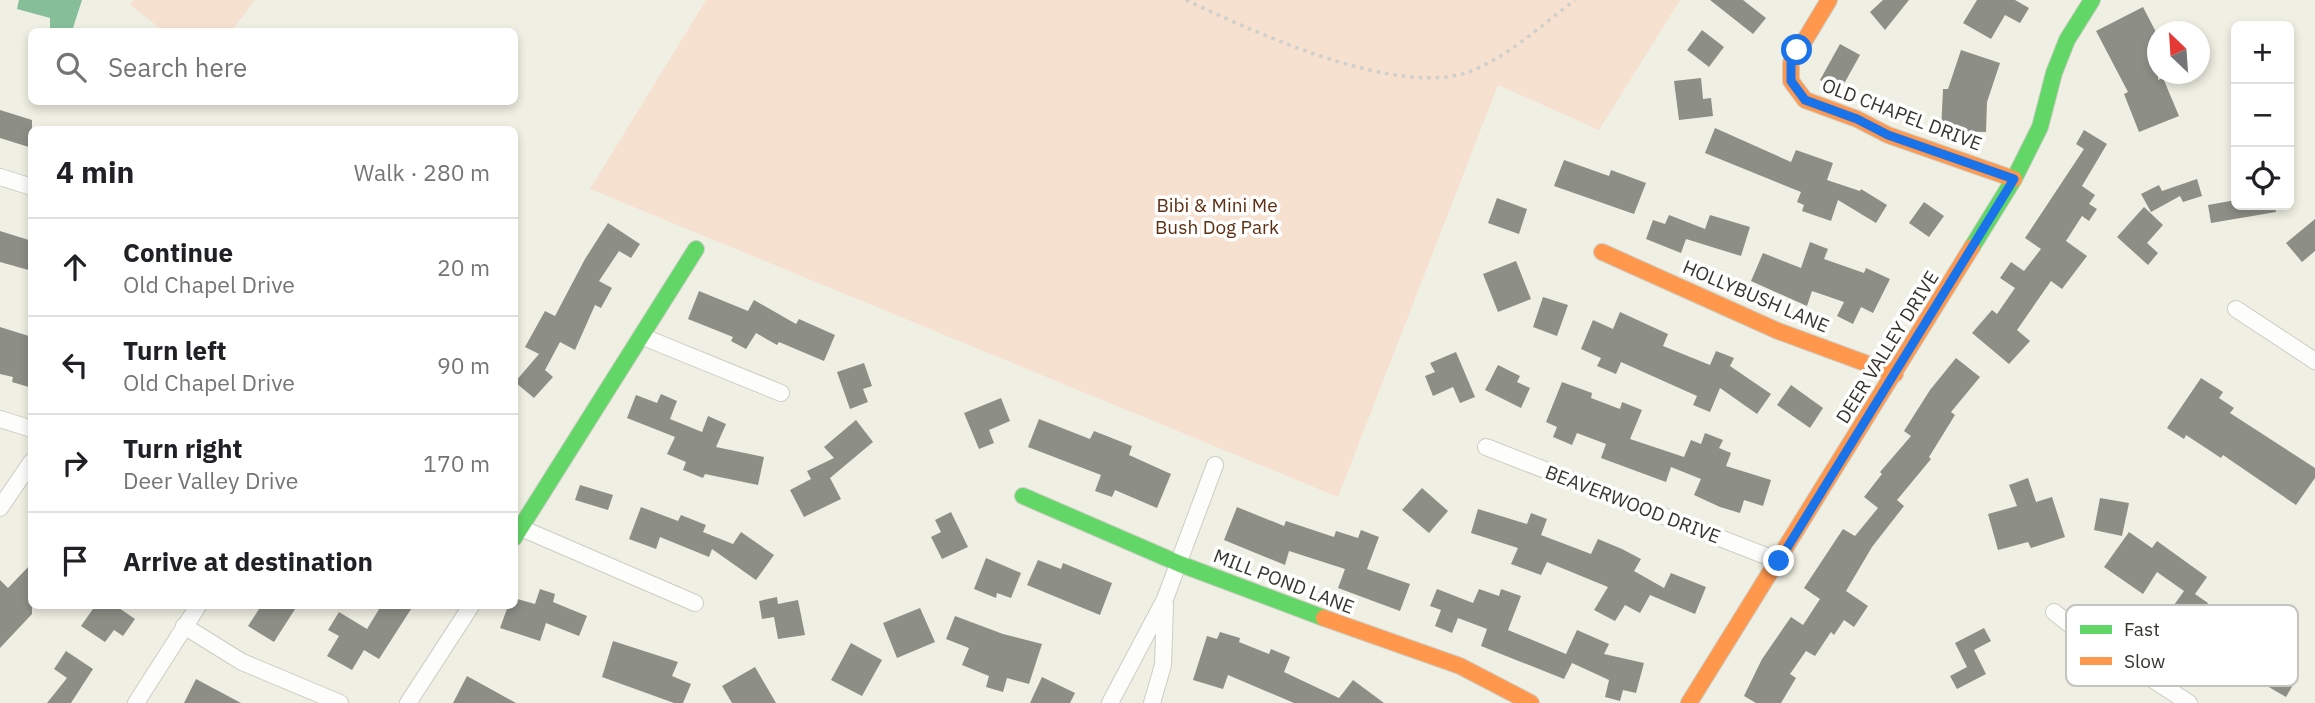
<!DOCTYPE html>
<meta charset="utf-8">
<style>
:root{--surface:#fff;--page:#f2f2f2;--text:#202124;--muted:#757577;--line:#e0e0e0}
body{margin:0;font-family:"IBM Plex Sans",sans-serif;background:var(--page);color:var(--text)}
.controls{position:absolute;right:21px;top:21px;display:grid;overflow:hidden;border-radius:10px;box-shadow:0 4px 10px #0003}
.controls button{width:63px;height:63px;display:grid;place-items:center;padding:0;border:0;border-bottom:2px solid var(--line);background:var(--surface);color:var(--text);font:35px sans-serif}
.compass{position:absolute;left:2147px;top:21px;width:63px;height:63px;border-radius:50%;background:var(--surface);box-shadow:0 4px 10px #0003;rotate:335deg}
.stop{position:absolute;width:21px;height:21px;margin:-16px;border:5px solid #1a73e8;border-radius:50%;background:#fff}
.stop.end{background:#1a73e8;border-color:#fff;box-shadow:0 2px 7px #0008}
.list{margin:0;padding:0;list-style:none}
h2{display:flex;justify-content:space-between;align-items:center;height:91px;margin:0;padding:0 28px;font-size:30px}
h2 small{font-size:23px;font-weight:400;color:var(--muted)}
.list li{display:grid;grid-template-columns:46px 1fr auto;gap:21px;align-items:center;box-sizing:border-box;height:98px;padding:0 28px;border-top:2px solid var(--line)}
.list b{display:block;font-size:26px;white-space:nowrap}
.list p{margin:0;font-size:23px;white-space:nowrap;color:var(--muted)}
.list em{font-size:23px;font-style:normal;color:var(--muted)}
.icon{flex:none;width:38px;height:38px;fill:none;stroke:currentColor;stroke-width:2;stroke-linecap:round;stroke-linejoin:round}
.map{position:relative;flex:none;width:2315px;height:703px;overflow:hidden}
.search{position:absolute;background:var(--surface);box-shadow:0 4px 10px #0003;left:28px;top:28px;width:490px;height:77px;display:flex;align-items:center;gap:18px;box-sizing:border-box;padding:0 24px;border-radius:10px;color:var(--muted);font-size:26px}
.panel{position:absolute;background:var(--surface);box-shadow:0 4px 10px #0003;left:28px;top:126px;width:490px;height:483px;border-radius:10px}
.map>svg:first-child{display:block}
</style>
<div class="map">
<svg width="2315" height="703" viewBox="0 0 2315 703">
<rect width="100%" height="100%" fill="#f0efe3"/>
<!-- green -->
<g fill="#f6e0d0">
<path d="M134,0H255L231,31H164L130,5Z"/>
<path d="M706,0H1680L1599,130L1498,85L1338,497L590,189Z"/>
</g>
<!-- water -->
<path fill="#87be9a" d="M19,0H82L72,31L50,32V18L17,9Z"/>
<!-- building -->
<g fill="#8d8e86">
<path d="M1710,0H1743L1766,18L1753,34Z"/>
<path d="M1883,0H1909L1885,30L1870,12Z"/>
<path d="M1977,0H2015L2029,8L2020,23L2005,15L1991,39L1963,23Z"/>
<path d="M2143,7L2158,36V80L2163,78L2179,116L2139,132L2124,94L2128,92L2096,31Z"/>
<path d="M1702,30L1724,47L1709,67L1687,50Z"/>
<path d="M1840,44L1860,55L1840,91L1820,80Z"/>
<path d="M1961,50L2000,63L1987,102L1986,132L1941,131L1943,89H1948Z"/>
<path d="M1701,78L1703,99L1711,98L1713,116L1679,120L1674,81Z"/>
<path d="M0,110L32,120V148L0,138Z"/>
<path d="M1715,128L1791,162L1796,150L1833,163L1827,180L1860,191L1861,189L1887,205L1876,223L1838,200L1831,221L1802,211L1804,205L1797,202L1801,192L1705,153Z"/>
<path d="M2084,130L2107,144L2082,186L2095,195L2089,204L2097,209L2089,221L2082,216L2066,241L2087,256L2062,289L2051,281L2044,291L2017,330L2030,341L2009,364L1972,333L1992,310L1997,314L2015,288L2000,278L2011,262L2024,271L2041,249L2025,238L2084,149L2076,144Z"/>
<path d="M1564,160L1609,176L1611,170L1646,183L1634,214L1554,186Z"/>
<path d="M2197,179L2202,196L2183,202L2180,196L2151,212L2141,194L2159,185L2162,191Z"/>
<path d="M1497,198L1527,209L1519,234L1488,223Z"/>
<path d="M2236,200V205H2275L2276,212L2211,223L2208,205Z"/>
<path d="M1924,202L1944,216L1929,237L1909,223Z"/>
<path d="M2144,207L2163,225L2147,243L2158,253L2148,265L2117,237Z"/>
<path d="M1669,215L1705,229L1710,215L1750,227L1741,256L1686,239L1681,253L1646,239L1653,220L1665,224Z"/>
<path d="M2315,219V251L2302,262L2286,243Z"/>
<path d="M608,223L640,244L631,258L619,251L599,281L612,288L601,308L595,305L575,350L560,342L545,370L553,377L534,398L515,382L539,354L525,347L545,311L555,316L585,259Z"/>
<path d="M0,231L32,241V271L0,262Z"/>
<path d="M1810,242L1828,249L1824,259L1864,273L1866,268L1890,279L1873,313L1861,307L1853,324L1837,316L1844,302L1812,291L1807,306L1751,281L1763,253L1801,268Z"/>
<path d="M1516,261L1531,299L1498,312L1483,274Z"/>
<path d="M699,291L748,311L754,300L796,324L799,319L835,335L824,361L779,342L777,345L756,333L746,349L731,341L733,337L688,319Z"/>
<path d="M1543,297L1568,305L1557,336L1533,327Z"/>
<path d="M1620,312L1668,334L1663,346L1710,365L1716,351L1734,358L1730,366L1771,394L1757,414L1720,388L1710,412L1693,405L1697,396L1621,362L1616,374L1597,366L1601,358L1581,349L1593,320L1613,329Z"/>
<path d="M0,327L32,337V388L12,382L13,377L0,374Z"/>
<path d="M1456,352L1475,397L1460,403L1453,387L1433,396L1425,376L1435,372L1430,363Z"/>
<path d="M1956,358L1980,377L1951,412L1955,415L1929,457L1931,459L1897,500L1904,506L1872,547L1846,591L1868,606L1854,627L1844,620L1834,635L1831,632L1815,656L1806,651L1790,674L1796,678L1781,703H1756L1744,696L1762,659L1791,617L1803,625L1820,599L1804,588L1843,529L1855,536L1878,508L1864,497L1882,474L1880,472L1911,436L1904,431L1930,390Z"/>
<path d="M864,363L872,386L863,389L868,402L850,409L837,372Z"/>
<path d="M1498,365L1520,376L1517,382L1530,388L1521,408L1485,390Z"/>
<path d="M2201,378L2223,392L2219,398L2234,408L2230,413L2315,468V478L2296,505L2223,455L2221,458L2186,435L2184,439L2167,428Z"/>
<path d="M1562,382L1592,393L1591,398L1620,409L1622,402L1642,410L1630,439L1684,457L1691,440L1701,444L1705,433L1723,440L1719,448L1731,453L1726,466L1771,480L1763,506L1744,500L1740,513L1720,507L1694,495L1701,479L1671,467L1666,482L1601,458L1606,444L1577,433L1572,445L1553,437L1557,427L1546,422Z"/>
<path d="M1791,385L1823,408L1810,428L1777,405Z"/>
<path d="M661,394L677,401L670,419L702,432L708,416L726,424L716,447L764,457L758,485L705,474L703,478L683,470L686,462L667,454L675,437L627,418L636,395L657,403Z"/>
<path d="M1001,398L1010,421L989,430L994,443L979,449L964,413Z"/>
<path d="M1039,419L1090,439L1094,431L1132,446L1129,455L1171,474L1157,508L1115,490L1112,497L1095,491L1101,475L1028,447Z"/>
<path d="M856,420L873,442L830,478L841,499L804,517L790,490L811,479L807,471L834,458L824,447Z"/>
<path d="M2028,478L2036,502L2052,497L2065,537L2031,548L2028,542L1998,550L1988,514L2017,506L2009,485Z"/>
<path d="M580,485L613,495L608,510L575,500Z"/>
<path d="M1422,488L1448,511L1429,533L1402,510Z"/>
<path d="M2100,498L2129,503L2122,536L2094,530Z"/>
<path d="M641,507L678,521L681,515L706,525L703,532L733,544L741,532L774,555L756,580L712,549L709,557L660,537L656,549L629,539Z"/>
<path d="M1237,507L1284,526L1286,521L1334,537L1336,531L1358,538L1361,530L1379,537L1367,569L1410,584L1400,611L1338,588L1345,569L1289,551L1285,565L1224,540Z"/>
<path d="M1478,509L1527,524L1531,513L1547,519L1541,535L1591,554L1598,539L1622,549L1641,559L1634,571L1664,588L1671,573L1706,587L1695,614L1650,595L1640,613L1625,605L1615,621L1594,610L1608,587L1547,562L1541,575L1511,564L1518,548L1471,533Z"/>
<path d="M951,512L968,547L942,559L931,537L941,532L935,520Z"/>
<path d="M2129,532L2152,548L2157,541L2207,577L2195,594L2208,603L2204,609L2222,621L2203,647L2164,619L2184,591L2157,572L2143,594L2104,567Z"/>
<path d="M986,558L1021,573L1011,598L997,593L996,598L974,589Z"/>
<path d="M1038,560L1061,569L1063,563L1112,583L1100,615L1027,585Z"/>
<path d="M32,563V614L0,648V580L8,588Z"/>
<path d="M540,589L555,594L553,602L587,616L579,636L546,623L540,641L500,628L508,606H514V598L535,604Z"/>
<path d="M1437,589L1473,603L1479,589L1499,596L1501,589L1521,596L1508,630L1566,654L1577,630L1609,644L1604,654L1644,663L1636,693L1623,690L1620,701L1605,697L1609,680L1572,663L1564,679L1481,646L1487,629L1458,618L1452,633L1435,626L1441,610L1430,606Z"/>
<path d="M777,597L778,604L798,600L805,635L778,639L774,617L762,619L759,601Z"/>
<path d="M95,606H116L135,619L123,636L114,630L105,642L81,626Z"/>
<path d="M261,606H297L274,642L248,626Z"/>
<path d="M381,606H413L379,659L364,650L352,670L327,656L339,636L328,630L339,612L367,629Z"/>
<path d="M920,608L935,642L897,658L883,623Z"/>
<path d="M955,616L1003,634L1042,644L1029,684L1007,678L1003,692L986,687L989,676L962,665L969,648L946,639Z"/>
<path d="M1984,628L1991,641L1974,650L1986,674L1957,689L1950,676L1967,667L1955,643Z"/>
<path d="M1220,632L1240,638L1239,642L1269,654L1271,649L1290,657L1284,672L1339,698L1353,680L1384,703H1294L1228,675L1223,689L1193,680L1207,636L1217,639Z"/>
<path d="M613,641L678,662L672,676L691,684L683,703H674L602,677Z"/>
<path d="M851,643L882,660L862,696L831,680Z"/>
<path d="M2247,649L2297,678L2286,697L2236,668Z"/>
<path d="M66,651L93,669L71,703H47L67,678L54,669Z"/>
<path d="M755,667L776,703H732L722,686Z"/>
<path d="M467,676L516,703H453Z"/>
<path d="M1042,677L1075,693L1070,703H1030Z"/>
<path d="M196,679L241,703H184Z"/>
</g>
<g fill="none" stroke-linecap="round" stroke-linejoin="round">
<!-- street casing -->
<g stroke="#cdcdc3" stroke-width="18">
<g id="street">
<path d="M0,177L32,187"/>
<path d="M2236,309L2315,361"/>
<path d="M641,336L781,393"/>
<path d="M0,419L32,429"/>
<path d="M1486,447L1779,561"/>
<path d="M0,508L32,461"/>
<path d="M521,528L695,603"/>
<path d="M2054,612L2079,632L2189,703"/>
<path d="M184,626L242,662L340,703"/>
<path d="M136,703L198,606"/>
<path d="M408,703L471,606"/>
<path d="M1110,703L1165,599L1215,465"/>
<path d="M1152,703L1163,665L1165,605"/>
</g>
</g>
<!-- fast casing -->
<g stroke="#cdcdc3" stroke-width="18">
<g id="fast">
<path d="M1972,247L2014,179L2040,127L2054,73L2067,40L2092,0"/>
<path d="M1023,496L1180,564L1324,618"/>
<path d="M514,538L696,249"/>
</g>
</g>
<!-- slow casing -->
<g stroke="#cdcdc3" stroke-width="18">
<g id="slow">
<path d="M1829,0L1791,63V81L1805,100L1857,119L1888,135L2014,179"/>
<path d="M1602,252L1778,331L1895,374"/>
<path d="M1324,618L1460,666L1531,703"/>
<path d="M1689,703L1972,247"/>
</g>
</g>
<!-- path -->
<path stroke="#d0d0cb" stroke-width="3.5" stroke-dasharray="3.5 5" stroke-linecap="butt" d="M1186,0C1254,32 1402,101 1474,70C1511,54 1543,24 1575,0"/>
<!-- street -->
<use href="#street" stroke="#fdfdfb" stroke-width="16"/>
<!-- fast -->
<use href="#fast" stroke="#63d668" stroke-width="16"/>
<!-- slow -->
<use href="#slow" stroke="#ff974d" stroke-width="16"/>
</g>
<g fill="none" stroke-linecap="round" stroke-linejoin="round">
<!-- route -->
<path stroke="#1a73e8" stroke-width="9" d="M1779,561L2014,179L1888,135L1857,119L1805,100L1791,81V63L1797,50"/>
</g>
<g text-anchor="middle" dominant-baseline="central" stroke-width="7" stroke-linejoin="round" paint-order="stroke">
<!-- street labels -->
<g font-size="19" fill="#37362d" stroke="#fff">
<text transform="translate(1902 114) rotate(21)">OLD CHAPEL DRIVE</text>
<text transform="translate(1756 296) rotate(23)">HOLLYBUSH LANE</text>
<text transform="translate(1887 347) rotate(-58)">DEER VALLEY DRIVE</text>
<text transform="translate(1633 504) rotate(21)">BEAVERWOOD DRIVE</text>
<text transform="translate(1284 581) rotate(21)">MILL POND LANE</text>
</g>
<!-- park labels -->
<g font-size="19" fill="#5f2f11" stroke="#fff">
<text x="1217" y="205">Bibi &amp; Mini Me<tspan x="1217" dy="22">Bush Dog Park</tspan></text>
</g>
</g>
<!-- legend -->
<rect x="2066" y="605" width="232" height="81" rx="10" fill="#fff" stroke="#c3c3c0" stroke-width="2"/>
<rect x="2080" y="625" width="32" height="9" fill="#63d668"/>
<rect x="2080" y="657" width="32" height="8" fill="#ff974d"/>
<g font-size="19" fill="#37362d">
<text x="2124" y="636">Fast</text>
<text x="2124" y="668">Slow</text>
</g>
</svg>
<div class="controls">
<button>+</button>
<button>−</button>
<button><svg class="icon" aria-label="locate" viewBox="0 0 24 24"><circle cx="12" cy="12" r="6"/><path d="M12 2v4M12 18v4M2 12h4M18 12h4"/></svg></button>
</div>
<svg class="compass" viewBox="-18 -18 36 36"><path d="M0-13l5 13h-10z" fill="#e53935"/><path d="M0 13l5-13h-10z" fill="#757577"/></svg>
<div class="stop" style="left:1797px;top:50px"></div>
<div class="stop end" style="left:1779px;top:561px"></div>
<div class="search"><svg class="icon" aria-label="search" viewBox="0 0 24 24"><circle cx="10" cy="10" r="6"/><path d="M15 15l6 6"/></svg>Search here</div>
<section class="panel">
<h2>4 min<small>Walk · 280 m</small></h2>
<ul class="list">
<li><svg class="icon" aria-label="ahead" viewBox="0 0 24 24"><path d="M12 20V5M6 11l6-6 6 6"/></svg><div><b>Continue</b><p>Old Chapel Drive</p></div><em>20 m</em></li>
<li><svg class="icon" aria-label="left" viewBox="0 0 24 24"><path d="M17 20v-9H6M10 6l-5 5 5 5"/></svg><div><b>Turn left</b><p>Old Chapel Drive</p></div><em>90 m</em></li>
<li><svg class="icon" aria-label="right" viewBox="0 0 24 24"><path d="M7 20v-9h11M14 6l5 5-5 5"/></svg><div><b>Turn right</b><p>Deer Valley Drive</p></div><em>170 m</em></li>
<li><svg class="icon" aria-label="arrive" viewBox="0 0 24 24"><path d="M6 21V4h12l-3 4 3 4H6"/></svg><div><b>Arrive at destination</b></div></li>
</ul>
</section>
</div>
